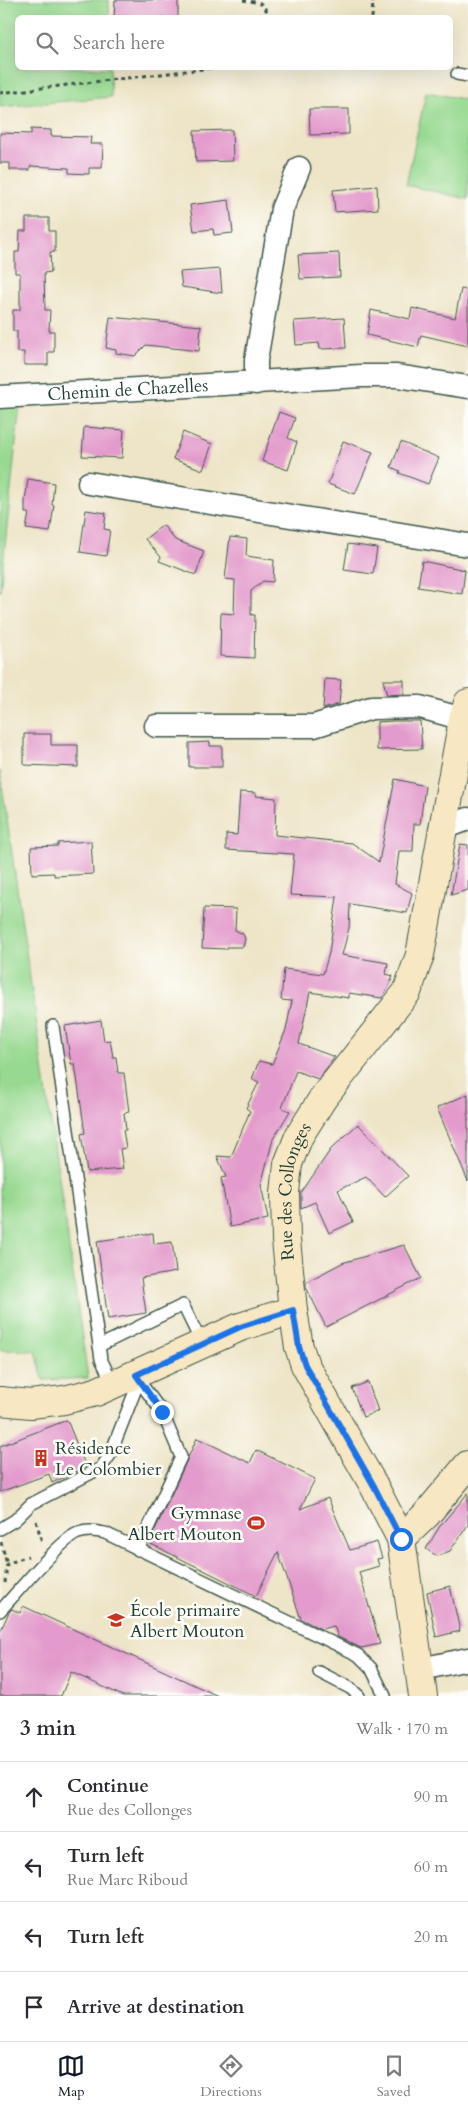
<!DOCTYPE html>
<meta charset="utf-8">
<style>
:root{--surface:#fff;--page:#f2f2f3;--text:#2b2b33;--muted:#7c7c81;--line:#e1e1e2;--accent:#111827}
body{margin:0;font-family:Cardo,serif;background:var(--page);color:var(--text)}
.stop{position:absolute;width:15px;height:15px;margin:-11px;border:4px solid #1a73e8;border-radius:50%;background:#fff}
.stop.end{background:#1a73e8;border-color:#fff;box-shadow:0 1px 5px #0008}
.list{margin:0;padding:0;list-style:none}
h2{display:flex;justify-content:space-between;align-items:center;height:65px;margin:0;padding:0 20px;font-size:21px}
h2 small{font-size:16px;font-weight:400;color:var(--muted)}
.list li{display:grid;grid-template-columns:32px 1fr auto;gap:15px;align-items:center;box-sizing:border-box;height:70px;padding:0 20px;border-top:1px solid var(--line)}
.list b{display:block;font-size:19px;white-space:nowrap}
.list p{margin:0;font-size:16px;white-space:nowrap;color:var(--muted)}
.list em{font-size:16px;font-style:normal;color:var(--muted)}
.icon{flex:none;width:28px;height:28px;fill:none;stroke:currentColor;stroke-width:2;stroke-linecap:round;stroke-linejoin:round}
.map{position:relative;flex:none;width:468px;height:1696px;overflow:hidden}
.search{position:absolute;background:var(--surface);box-shadow:0 5px 20px #0002;left:15px;right:15px;top:15px;height:55px;display:flex;align-items:center;gap:12px;box-sizing:border-box;padding:0 18px;border-radius:8px;color:var(--muted);font-size:19px}
.sheet{height:345px;background:var(--surface)}
nav{display:flex;justify-content:space-around;align-items:center;box-sizing:border-box;height:70px;border-top:1px solid var(--line);background:var(--surface);font-size:14px;color:var(--muted)}
nav a{display:grid;justify-items:center;gap:2px}
nav .on{color:var(--accent)}
.map>svg:first-child{display:block}
</style>
<div class="map">
<svg width="468" height="1696" viewBox="0 0 468 1696">
<rect width="100%" height="100%" fill="#fdfcf7"/>
<filter id="ink" filterUnits="userSpaceOnUse"><feTurbulence type="fractalNoise" baseFrequency=".02" numOctaves="2"/><feDisplacementMap in="SourceGraphic" scale="10" xChannelSelector="R" yChannelSelector="G"/><feConvolveMatrix kernelMatrix="1 2 1 2 8 2 1 2 1" color-interpolation-filters="sRGB"/></filter>
<filter id="wash" filterUnits="userSpaceOnUse"><feTurbulence type="fractalNoise" baseFrequency=".0096" numOctaves="4" result="noise"/><feDisplacementMap in="SourceGraphic" scale="20" xChannelSelector="R" yChannelSelector="G"/><feGaussianBlur stdDeviation="1.12" result="paint"/><feColorMatrix in="noise" values="0 0 0 0 0 0 0 0 0 0 0 0 0 0 0 0 0 1.4 0 .05"/><feComposite in="paint" operator="in"/></filter>
<g filter="url(#wash)">
<rect width="100%" height="100%" fill="#eee5c8"/>
<!-- green -->
<g fill="#97d990" stroke="#5b8b62">
<path d="M0,0H109V17L18,18V68H110L111,97L0,107Z"/>
<path d="M426,92L468,100V199L406,185Z"/>
<path d="M20,405L0,592V406Z"/>
<path d="M0,771L88,1378L43,1380L36,1351L0,1350Z"/>
</g>
<g id="blocks">
<!-- building -->
<g fill="#e39acc">
<path d="M115,0H178V18H114Z"/>
<path d="M309,109H349V134L310,135Z"/>
<path d="M31,129L51,130V136L91,137L90,144H103L102,168H89V174L69,173V168L30,166V170H10V163H0V133L31,134Z"/>
<path d="M232,130L233,161L196,162L194,131Z"/>
<path d="M377,186L378,209L335,212L333,190Z"/>
<path d="M229,200L233,233L214,235L213,229L194,231L190,205Z"/>
<path d="M26,218H49V231H55V252H50L51,272L44,273L45,310H50L49,331H54V352H48V365H24V352H17V331H13V310H20V273H15V252H19L20,231H26Z"/>
<path d="M339,253L340,277L300,279L298,255Z"/>
<path d="M220,269L222,293L182,287L180,272Z"/>
<path d="M461,289L468,290V346L421,335L418,347L367,335L371,310L410,319L412,308L455,318Z"/>
<path d="M110,317L201,326L199,351L146,345L135,356L116,353V350L106,348Z"/>
<path d="M344,318L346,348L320,349L319,343L296,345L294,321Z"/>
<path d="M279,412L295,418L288,438L297,442L288,470L262,461Z"/>
<path d="M84,427L124,430L122,458L82,456Z"/>
<path d="M183,432L212,444L203,470L173,459Z"/>
<path d="M343,441L373,452L355,494L328,484Z"/>
<path d="M401,442L439,458L428,484L399,473L400,471L391,467Z"/>
<path d="M28,479L54,483L52,505H54L50,532L26,529L29,513H25V501Z"/>
<path d="M86,510L106,513L104,529L110,530L106,556L80,552Z"/>
<path d="M163,525L175,540L204,551L196,575L159,561L161,557L145,539Z"/>
<path d="M230,537L247,539L246,556L274,560L273,582L263,581L251,591V615H255L254,658L220,656L221,613L234,614L235,580L225,579Z"/>
<path d="M348,544L377,548L373,574L344,570Z"/>
<path d="M422,561L465,570L462,594L418,587Z"/>
<path d="M325,679L341,680L339,704L323,709Z"/>
<path d="M383,680H404V694L387,695Z"/>
<path d="M393,721H420L422,749L377,750V722Z"/>
<path d="M24,734H51V745H78V767L24,765Z"/>
<path d="M210,742V746H222V767H189V743Z"/>
<path d="M395,779L425,786L420,824H414L413,851H399L395,884L412,893L407,913L350,904L349,928L342,955L388,963L386,974L393,976L390,984L382,998L349,993V998L310,992L299,1044L335,1057L318,1079L296,1071L282,1108L290,1111L273,1139L261,1185L268,1219L230,1227L221,1178L226,1177L217,1156L231,1157L250,1111L246,1108L259,1082L252,1079L259,1061L272,1064L286,1030L292,1001L281,1000L284,969L323,974L329,953L337,897L290,895L294,854L226,850V834L237,835L240,792L256,793V796L276,798L275,835L352,843L379,862Z"/>
<path d="M91,841L93,874L54,876V873L32,874L31,847L58,846V843Z"/>
<path d="M460,844L468,845V890L451,895Z"/>
<path d="M204,908L236,909L235,930L243,934L245,939L243,947H227V949L202,948Z"/>
<path d="M101,1020L104,1041L110,1040L113,1057H116L118,1073H124L129,1112L124,1113L126,1130H123L126,1148L120,1149L123,1169L87,1172L81,1134L85,1133L75,1064H71L65,1026Z"/>
<path d="M468,1094V1181L437,1108Z"/>
<path d="M358,1124L408,1176L385,1197L366,1177L338,1190L353,1222L329,1233L315,1202L301,1208V1193L331,1149Z"/>
<path d="M153,1233L154,1244L172,1242L176,1272L141,1278L146,1313L108,1319L97,1241Z"/>
<path d="M404,1245L421,1278L326,1327L306,1287V1282L342,1263Z"/>
<path d="M368,1382L378,1411L363,1417L352,1388Z"/>
<path d="M67,1420L86,1467L52,1483L49,1474L0,1492V1446Z"/>
<path d="M197,1438L250,1463L256,1450L315,1479L300,1509L328,1498L350,1550L377,1542L382,1558L377,1559L379,1566L359,1572L380,1644L361,1648L338,1637L334,1626L321,1629L301,1619L278,1552L256,1596L149,1543Z"/>
<path d="M468,1493V1525L450,1551L437,1556L426,1549L440,1526Z"/>
<path d="M450,1586L460,1631L436,1637L427,1592Z"/>
<path d="M23,1606L218,1696H123L71,1672L61,1696H0V1632L9,1612L12,1609L20,1613Z"/>
</g>
</g>
</g>
<g filter="url(#ink)">
<use href="#blocks" fill-opacity="0" stroke="#3e564a" stroke-width="1"/>
<g fill="none" stroke-linecap="round" stroke-linejoin="round">
<!-- lane casing -->
<g stroke="#3e564a" stroke-width="14">
<g id="lane">
<path d="M457,74L468,76"/>
<path d="M53,1026L101,1359L114,1386"/>
<path d="M99,1346L183,1305L202,1344"/>
<path d="M0,1529L15,1520L31,1504L101,1468L110,1455L139,1381L137,1377"/>
<path d="M138,1550L181,1457L162,1412L139,1381"/>
<path d="M0,1611C15,1595 61,1539 78,1533C88,1530 95,1531 105,1533L358,1655L371,1668L385,1696"/>
<path d="M319,1672L350,1688L359,1696"/>
</g>
</g>
<!-- street casing -->
<g stroke="#3e564a" stroke-width="25">
<g id="street">
<path d="M256,383V360L282,209L299,168"/>
<path id="s1" d="M0,397L361,376H397L468,387"/>
<path d="M89,483L468,545"/>
<path d="M156,726H314L371,708L420,707L463,719"/>
<path d="M444,828L468,819"/>
<path d="M421,1669L468,1659"/>
</g>
</g>
<!-- secondary casing -->
<g stroke="#3e564a" stroke-width="30">
<g id="secondary">
<path d="M0,1401L31,1404L64,1400L96,1392L240,1327L293,1310"/>
<path d="M401,1539L426,1515L468,1465"/>
<path id="s2" d="M423,1696L401,1539L374,1486L305,1365L299,1347L293,1310L286,1240L285,1193L288,1164L299,1136L323,1098L407,992L420,955L463,719L468,703"/>
</g>
</g>
<!-- path -->
<g stroke="#3e564a" stroke-width="3" stroke-dasharray="4 4" stroke-linecap="butt">
<path d="M243,0L260,3L273,18"/>
<path d="M372,18L373,0"/>
<path d="M0,93L211,68"/>
<path d="M36,1521L41,1538V1544"/>
<path d="M1,1542L7,1564"/>
<path d="M5,1583L7,1564L28,1556"/>
</g>
<!-- lane -->
<use href="#lane" stroke="#fff" stroke-width="11"/>
<!-- street -->
<use href="#street" stroke="#fff" stroke-width="22"/>
<!-- secondary -->
<use href="#secondary" stroke="#f7e8c3" stroke-width="28"/>
</g>
</g>
<g fill="none" stroke-linecap="round" stroke-linejoin="round" filter="url(#ink)">
<!-- route -->
<path stroke="#1a73e8" stroke-width="6" d="M162,1412L136,1375L240,1327L293,1310L299,1347L305,1365L374,1486L401,1539"/>
</g>
<!-- icons -->
<defs>
<g id="building-bare" transform="scale(1.35)"><path d="M-4-6H4V6H1V3H-1V6H-4ZM-2.5-4.3h1.7v1.8h-1.7ZM.8-4.3h1.7v1.8H.8ZM-2.5-1h1.7V.8h-1.7ZM.8-1h1.7V.8H.8Z" fill="#c8321e" stroke="#fdfcf7" stroke-width="2.5" paint-order="stroke"/></g>
<g id="stadium-bare" transform="scale(1.35)"><path d="M0-5a6.5 5 0 1 0 0 10a6.5 5 0 1 0 0-10ZM-3.5-1.8h7v3.6h-7Z" fill="#c8321e" stroke="#fdfcf7" stroke-width="2.5" paint-order="stroke"/></g>
<g id="school-bare" transform="scale(1.35)"><path d="M0-5L7-2L0 1L-7-2ZM-4 1L0 2.5L4 1V4Q0 6-4 4Z" fill="#c8321e" stroke="#fdfcf7" stroke-width="2.5" paint-order="stroke"/></g>
</defs>
<g fill-rule="evenodd">
<use href="#building-bare" x="41" y="1458"/>
<use href="#stadium-bare" x="256" y="1523"/>
<use href="#school-bare" x="116" y="1620"/>
</g>
<g text-anchor="middle" dominant-baseline="central" stroke-width="5" stroke-linejoin="round" paint-order="stroke">
<!-- street labels -->
<g font-size="18" fill="#1f3d34" stroke="#fdfcf7">
<text stroke="none"><textPath href="#s1" startOffset="128">Chemin de Chazelles</textPath></text>
<text stroke="none"><textPath href="#s2" startOffset="534">Rue des Collonges</textPath></text>
</g>
<!-- poi labels -->
<g font-size="18" fill="#1f3d34" stroke="#fdfcf7" text-anchor="start">
<text x="55" y="1448">Résidence<tspan x="55" dy="21">Le Colombier</tspan></text>
<text x="242" y="1513" text-anchor="end">Gymnase<tspan x="242" dy="21">Albert Mouton</tspan></text>
<text x="130" y="1610">École primaire<tspan x="130" dy="21">Albert Mouton</tspan></text>
</g>
</g>
</svg>
<div class="stop" style="left:401px;top:1539px"></div>
<div class="stop end" style="left:162px;top:1412px"></div>
<div class="search"><svg class="icon" aria-label="search" viewBox="0 0 24 24"><circle cx="10" cy="10" r="6"/><path d="M15 15l6 6"/></svg>Search here</div>
</div>
<section class="sheet">
<h2>3 min<small>Walk · 170 m</small></h2>
<ul class="list">
<li><svg class="icon" aria-label="ahead" viewBox="0 0 24 24"><path d="M12 20V5M6 11l6-6 6 6"/></svg><div><b>Continue</b><p>Rue des Collonges</p></div><em>90 m</em></li>
<li><svg class="icon" aria-label="left" viewBox="0 0 24 24"><path d="M17 20v-9H6M10 6l-5 5 5 5"/></svg><div><b>Turn left</b><p>Rue Marc Riboud</p></div><em>60 m</em></li>
<li><svg class="icon" aria-label="left" viewBox="0 0 24 24"><path d="M17 20v-9H6M10 6l-5 5 5 5"/></svg><div><b>Turn left</b></div><em>20 m</em></li>
<li><svg class="icon" aria-label="arrive" viewBox="0 0 24 24"><path d="M6 21V4h12l-3 4 3 4H6"/></svg><div><b>Arrive at destination</b></div></li>
</ul>
</section>
<nav>
<a class="on"><svg class="icon" aria-label="map" viewBox="0 0 24 24"><path d="M3 6l6-2 6 2 6-2v14l-6 2-6-2-6 2zM9 4v14M15 6v14"/></svg>Map</a>
<a><svg class="icon" aria-label="directions" viewBox="0 0 24 24"><path d="M12 3l9 9-9 9-9-9zM9 14v-3h6M13 9l2 2-2 2"/></svg>Directions</a>
<a><svg class="icon" aria-label="saved" viewBox="0 0 24 24"><path d="M7 4h10v16l-5-4-5 4z"/></svg>Saved</a>
</nav>
